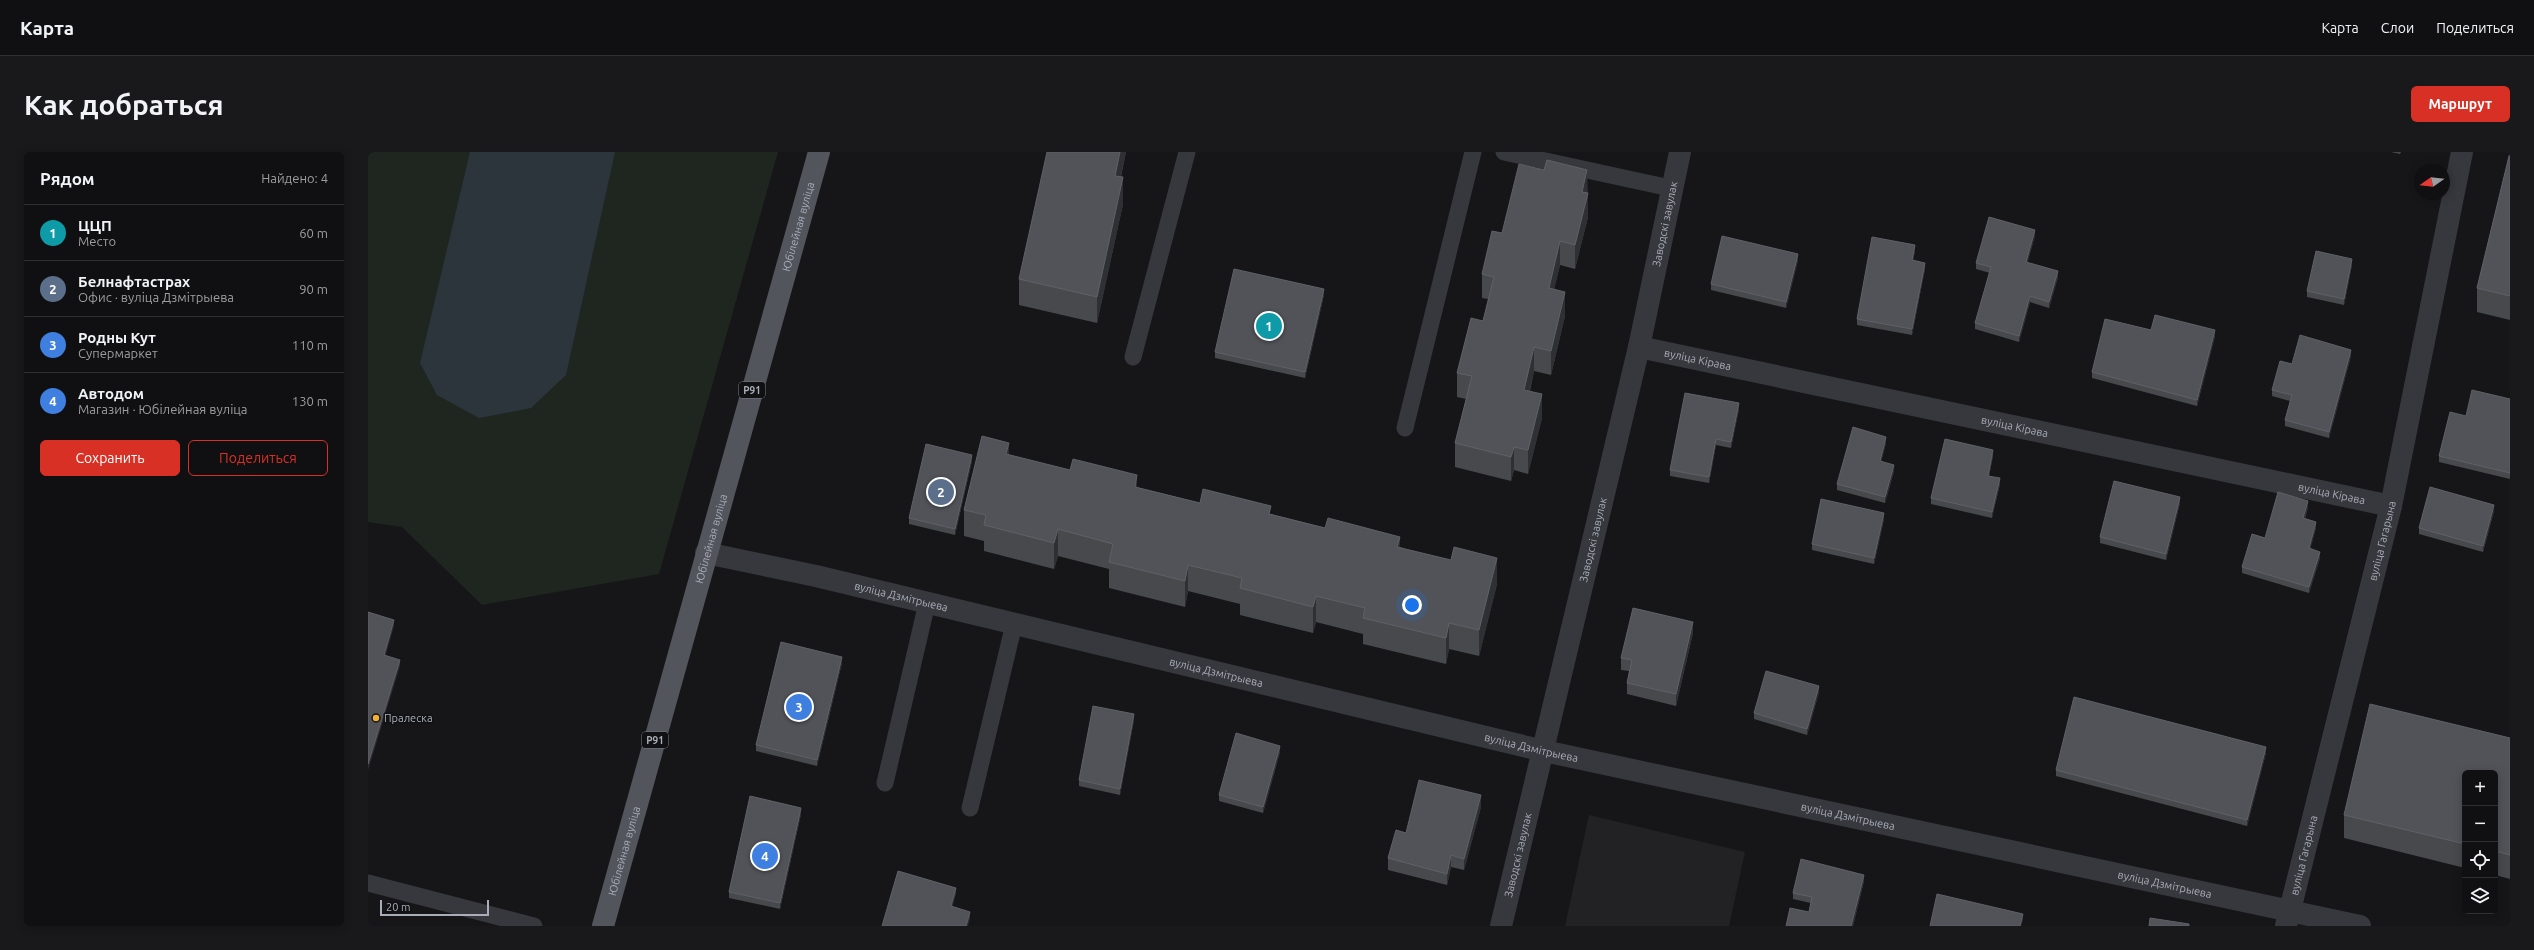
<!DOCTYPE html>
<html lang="ru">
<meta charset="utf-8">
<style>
:root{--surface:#101012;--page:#19191b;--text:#f1f3f6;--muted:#9c9d9f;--line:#303032;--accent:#d93025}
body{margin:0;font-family:Ubuntu,sans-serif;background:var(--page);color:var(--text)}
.controls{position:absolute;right:12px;bottom:12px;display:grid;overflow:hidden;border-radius:6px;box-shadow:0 2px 10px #0003}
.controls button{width:36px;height:36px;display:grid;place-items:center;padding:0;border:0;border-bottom:1px solid var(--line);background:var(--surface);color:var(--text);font:20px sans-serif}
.compass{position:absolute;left:2046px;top:12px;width:36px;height:36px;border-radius:50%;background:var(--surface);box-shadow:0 2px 10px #0003;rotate:256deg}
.scale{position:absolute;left:12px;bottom:10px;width:109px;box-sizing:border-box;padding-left:4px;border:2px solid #a8adb8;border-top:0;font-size:11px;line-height:14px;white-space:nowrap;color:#a8adb8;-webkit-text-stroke:3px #111113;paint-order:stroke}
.you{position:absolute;left:1044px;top:453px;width:14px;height:14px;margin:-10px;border:3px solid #fff;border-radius:50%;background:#1a73e8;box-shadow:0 0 0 6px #1a73e833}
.badge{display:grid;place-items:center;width:26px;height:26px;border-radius:50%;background:var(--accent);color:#fff;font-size:13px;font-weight:700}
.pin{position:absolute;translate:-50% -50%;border:2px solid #fff;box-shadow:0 1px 4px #0006}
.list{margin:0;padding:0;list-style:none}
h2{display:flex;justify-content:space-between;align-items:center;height:52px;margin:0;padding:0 16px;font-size:17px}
h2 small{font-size:13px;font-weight:400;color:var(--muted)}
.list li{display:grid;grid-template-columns:26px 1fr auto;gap:12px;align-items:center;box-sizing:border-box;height:56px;padding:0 16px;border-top:1px solid var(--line)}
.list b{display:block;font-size:15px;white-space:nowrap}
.list p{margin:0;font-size:13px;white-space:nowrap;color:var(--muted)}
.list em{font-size:13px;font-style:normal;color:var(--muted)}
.actions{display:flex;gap:8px;padding:12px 16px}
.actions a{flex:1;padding:9px 0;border:1px solid var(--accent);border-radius:6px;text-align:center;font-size:14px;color:var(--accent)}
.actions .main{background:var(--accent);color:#fff}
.icon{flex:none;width:22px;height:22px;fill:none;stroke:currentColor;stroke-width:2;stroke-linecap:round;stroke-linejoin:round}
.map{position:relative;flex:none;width:2142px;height:774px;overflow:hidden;border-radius:6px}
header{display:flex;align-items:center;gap:24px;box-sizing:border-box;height:56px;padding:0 20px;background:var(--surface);border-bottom:1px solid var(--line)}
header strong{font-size:19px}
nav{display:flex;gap:22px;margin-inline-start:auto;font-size:14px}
.intro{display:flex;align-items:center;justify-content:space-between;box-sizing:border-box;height:96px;padding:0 24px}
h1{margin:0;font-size:28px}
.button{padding:10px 18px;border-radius:6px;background:var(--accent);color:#fff;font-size:14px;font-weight:700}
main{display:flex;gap:24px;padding:0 24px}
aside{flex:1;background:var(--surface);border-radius:6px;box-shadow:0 2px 10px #0003}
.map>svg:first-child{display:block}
</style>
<header>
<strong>Карта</strong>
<nav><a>Карта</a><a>Слои</a><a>Поделиться</a></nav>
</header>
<div class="intro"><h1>Как добраться</h1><a class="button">Маршрут</a></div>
<main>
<aside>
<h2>Рядом<small>Найдено: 4</small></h2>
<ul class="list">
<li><span class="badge" style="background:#0f9aa8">1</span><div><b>ЦЦП</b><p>Место</p></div><em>60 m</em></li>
<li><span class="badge" style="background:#5c6f8a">2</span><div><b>Белнафтастрах</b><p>Офис · вуліца Дзмітрыева</p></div><em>90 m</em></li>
<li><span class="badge" style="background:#3f7fe0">3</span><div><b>Родны Кут</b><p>Супермаркет</p></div><em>110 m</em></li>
<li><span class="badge" style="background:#3f7fe0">4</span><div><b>Автодом</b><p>Магазин · Юбілейная вуліца</p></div><em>130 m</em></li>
</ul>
<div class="actions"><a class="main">Сохранить</a><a>Поделиться</a></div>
</aside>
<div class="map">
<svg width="2142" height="774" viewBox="0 0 2142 774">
<rect width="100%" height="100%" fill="#161618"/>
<!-- built -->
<path fill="#222225" d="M1221,663L1377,700L1361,774H1197Z"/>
<!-- green -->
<path fill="#1e261f" d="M0,0H410L291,422L114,453L34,375L0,370Z"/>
<!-- water -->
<path fill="#2c353c" d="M102,0H247L198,223L163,256L111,266L69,243L52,211Z"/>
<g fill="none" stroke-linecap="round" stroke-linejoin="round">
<!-- service -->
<g stroke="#37383d" stroke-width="17">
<path d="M1136,0L1302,36"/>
<path d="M765,205L819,0"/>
<path d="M1037,276L1105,0"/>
<path d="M517,631L559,451"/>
<path d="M602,656L646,472"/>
<path d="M0,731L166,774"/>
</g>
<!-- minor -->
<g stroke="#37383d" stroke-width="22">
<path id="s1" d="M1271,195L2023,354"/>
<path id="s2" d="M1133,774L1271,195L1312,0"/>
<path id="s3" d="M1918,774L2023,354L2094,0"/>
</g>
<!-- tertiary -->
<path stroke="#37383d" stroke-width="22" id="s4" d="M338,401L448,424L1176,599L1992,774"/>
<!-- primary -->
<path stroke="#53555c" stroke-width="22" id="s5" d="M235,774L451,0"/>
</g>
<!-- wall -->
<g fill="#47494d">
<path d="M758,0L753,25L755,52L729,171L651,153V127Z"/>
<path d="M2023,0H2033L2032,2Z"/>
<path d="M2142,0V168L2109,160V136Z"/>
<path d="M1176,18H1219L1220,65L1207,117L1192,113L1186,137L1197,164L1183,223L1166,219L1162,239L1174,266L1160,322L1146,318L1143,329L1087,315V291L1098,247L1089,245V221L1115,169L1120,147L1114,146V122L1134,81Z"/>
<path d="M1667,84L1659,111L1690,125L1681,156L1662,150L1651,190L1607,177V171L1622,121L1608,117V111Z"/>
<path d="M1547,99L1545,109L1557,117L1544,183L1489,173V167Z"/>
<path d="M1430,108L1418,156L1343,138V132Z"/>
<path d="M1984,113L1976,153L1939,145V139Z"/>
<path d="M956,143L937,226L847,206V200Z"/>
<path d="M1783,178L1847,184L1829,254L1724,226V220Z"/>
<path d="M1983,204L1961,286L1917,274V268L1922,249L1904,244V238L1924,212Z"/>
<path d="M2142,247V327L2071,310V304L2098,264Z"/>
<path d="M1371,257L1363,296L1348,293L1341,331L1302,324V318Z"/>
<path d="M1518,291L1513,309L1526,319L1517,351L1469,338V332Z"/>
<path d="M641,303L832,351L903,362L1032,395L1129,432L1111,504L1081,497L1078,512L995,492V482L948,470L945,481L872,463V452L820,439L817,455L741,436V417L690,404L686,417L616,399V389L596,384V358Z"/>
<path d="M1625,304L1621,324L1632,332L1624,366L1563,352V346Z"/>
<path d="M604,309L587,383L541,372V366Z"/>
<path d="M1812,351L1798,408L1732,391V385Z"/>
<path d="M1940,355L1937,367L1948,376L1942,397L1952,406L1941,441L1874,421V415L1897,386Z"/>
<path d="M2126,359L2115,400L2051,382V376Z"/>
<path d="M1516,367L1506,412L1444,398V392Z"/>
<path d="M1325,481L1308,554L1259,542V531L1261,519L1253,518V506Z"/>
<path d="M474,511L449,614L388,599V593Z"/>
<path d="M1451,540L1439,583L1386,567V561Z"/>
<path d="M766,568L752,643L711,634V628Z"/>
<path d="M2142,586V727L2127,723V621H2097V716L1976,686V663Z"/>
<path d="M912,600L895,661L851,649V643Z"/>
<path d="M1898,601L1879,674L1688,624V618Z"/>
<path d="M1113,655L1096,718L1083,715L1079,733L1020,718V706L1038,681Z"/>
<path d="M433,662L412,757L361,746V740Z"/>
<path d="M1496,729L1485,774H1418L1441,760L1443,751L1425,747V741Z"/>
</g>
<!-- shaded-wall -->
<g fill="#2f3033">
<path d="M752,0H758L747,50V24Z"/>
<path d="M1219,18V41L1214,40Z"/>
<path d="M755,25V52L729,171V145Z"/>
<path d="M1220,41V65L1207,117V93Z"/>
<path d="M1667,78V84L1658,116V110Z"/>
<path d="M1192,89V113L1181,160V136Z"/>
<path d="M1547,93V99L1544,114V108Z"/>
<path d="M1430,102V108L1418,156V150Z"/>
<path d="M1984,107V113L1976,153V147Z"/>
<path d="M1557,111V117L1544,183V177Z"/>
<path d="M1690,119V125L1681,156V150Z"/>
<path d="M956,137V143L937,226V220Z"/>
<path d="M1197,140V164L1183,223V199Z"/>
<path d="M1662,144V150L1651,190V184Z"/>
<path d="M1847,178V184L1829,254V248Z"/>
<path d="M1166,195V219L1156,262V238Z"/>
<path d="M1983,198V204L1961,286V280Z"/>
<path d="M1174,242V266L1160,322V298Z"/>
<path d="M1371,251V257L1363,296V290Z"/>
<path d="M1518,285V291L1512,315V309Z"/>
<path d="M1348,287V293L1341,331V325Z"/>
<path d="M641,291V317L638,302Z"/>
<path d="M1146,295V318L1143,329V305Z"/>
<path d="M1625,298V304L1620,330V324Z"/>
<path d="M604,303V309L587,383V377Z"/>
<path d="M1526,313V319L1517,351V345Z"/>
<path d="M769,323V349L767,335Z"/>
<path d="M1632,326V332L1624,366V360Z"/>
<path d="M1812,345V351L1798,408V402Z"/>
<path d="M1940,349V355L1935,372V366Z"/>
<path d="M2126,353V359L2115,400V394Z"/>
<path d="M1516,361V367L1506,412V406Z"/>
<path d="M1948,370V376L1941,402V396Z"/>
<path d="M690,377V404L686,417V391Z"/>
<path d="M1032,385V411L1029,395Z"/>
<path d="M1952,400V406L1941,441V435Z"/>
<path d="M1129,406V432L1111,504V478Z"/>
<path d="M820,413V439L817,455V429Z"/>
<path d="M948,444V470L945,481V455Z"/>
<path d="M26,468V474L16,509V503Z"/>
<path d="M1325,470V481L1308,554V542Z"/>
<path d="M1081,471V497L1078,512V486Z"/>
<path d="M474,505V511L449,614V608Z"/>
<path d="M32,508V514L0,618V612Z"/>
<path d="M1451,534V540L1439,583V577Z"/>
<path d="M766,562V568L752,643V637Z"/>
<path d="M912,594V600L895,661V655Z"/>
<path d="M1898,595V601L1879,674V668Z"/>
<path d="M1113,643V655L1096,718V707Z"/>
<path d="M433,656V662L412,757V751Z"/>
<path d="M1083,703V715L1079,733V722Z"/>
<path d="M1496,723V729L1485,774H1483Z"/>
<path d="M588,736V742L583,760V754Z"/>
<path d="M602,760V766L600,774H598Z"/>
<path d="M1655,762V768L1653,774H1652Z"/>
</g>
<!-- building -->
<g fill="#525359" stroke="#5f6168">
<path d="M679,0H752L747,24L755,25L729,145L651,127Z"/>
<path d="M2142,0V144L2109,136Z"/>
<path d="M1179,8L1219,18L1214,40L1220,41L1207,93L1192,89L1181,136L1197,140L1183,199L1166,195L1156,238L1174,242L1160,298L1146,295L1143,305L1087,291L1104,224L1089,221L1103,166L1115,169L1126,125L1114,122L1124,79L1134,81L1151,12L1176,18Z"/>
<path d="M1621,65L1667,78L1658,110L1690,119L1681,150L1662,144L1651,184L1607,171L1623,115L1608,111Z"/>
<path d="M1354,84L1430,102L1418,150L1343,132Z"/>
<path d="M1504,85L1547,93L1544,108L1557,111L1544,177L1489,167Z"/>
<path d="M1948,99L1984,107L1976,147L1939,139Z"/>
<path d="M866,117L956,137L937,220L847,200Z"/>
<path d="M1787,163L1847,178L1829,248L1724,220L1737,167L1783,178Z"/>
<path d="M1932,183L1983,198L1961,280L1917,268L1924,243L1904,238L1912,209L1924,212Z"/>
<path d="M2104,238L2142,247V321L2071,304L2082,260L2098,264Z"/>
<path d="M1317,241L1371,251L1363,290L1348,287L1341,325L1302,318Z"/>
<path d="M1485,275L1518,285L1512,309L1526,313L1517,345L1469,332Z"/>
<path d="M614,284L641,291L638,302L702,318L705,307L769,323L767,335L832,351L835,337L903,354L901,362L957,376L960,366L1032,385L1029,395L1083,408L1086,395L1129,406L1111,478L1081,471L1078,486L995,466L997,456L948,444L945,455L872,436L874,426L820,413L817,429L741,410L745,392L690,377L686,391L616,373L618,363L596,358Z"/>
<path d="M1577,287L1625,298L1620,324L1632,326L1624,360L1563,346Z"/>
<path d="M558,292L604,303L587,377L541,366Z"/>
<path d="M1746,329L1812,345L1798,402L1732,385Z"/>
<path d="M2062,335L2126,353L2115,394L2051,376Z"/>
<path d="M1910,340L1940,349L1935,366L1948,370L1941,396L1952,400L1941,435L1874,415L1884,382L1897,386Z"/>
<path d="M1453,347L1516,361L1506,406L1444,392Z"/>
<path d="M1265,456L1325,470L1308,542L1259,531L1264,508L1253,506Z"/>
<path d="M0,460L26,468L16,503L32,508L0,612Z"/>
<path d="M413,490L474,505L449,608L388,593Z"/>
<path d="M1398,519L1451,534L1439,577L1386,561Z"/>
<path d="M1706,545L1898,595L1879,668L1688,618Z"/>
<path d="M2002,552L2142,586V703L2127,699V621H2097V692L1976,663Z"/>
<path d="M725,554L766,562L752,637L711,628Z"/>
<path d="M868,581L912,594L895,655L851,643Z"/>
<path d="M1051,628L1113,643L1096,707L1083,703L1079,722L1020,706L1028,678L1038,681Z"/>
<path d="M382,644L433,656L412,751L361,740Z"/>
<path d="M1433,707L1496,723L1483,774H1418L1422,756L1441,760L1444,745L1425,741Z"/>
<path d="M530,719L588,736L583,754L602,760L598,774H514Z"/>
<path d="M1569,742L1655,762L1652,774H1562Z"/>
<path d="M1782,766L1821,772V774H1781Z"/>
</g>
<!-- markers -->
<circle fill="#f2b134" stroke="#111113" stroke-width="1.5" cx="8" cy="566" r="4"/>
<g text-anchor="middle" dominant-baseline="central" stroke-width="3" stroke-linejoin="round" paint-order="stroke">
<!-- shield labels -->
<g fill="#111113" stroke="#7b7e86" stroke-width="1">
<rect x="371" y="230" width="26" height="16" rx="3"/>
<rect x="274" y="580" width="26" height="16" rx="3"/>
</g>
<g font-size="10" font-weight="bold" fill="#a8adb8">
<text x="384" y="238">Р91</text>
<text x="287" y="588">Р91</text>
</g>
<!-- street labels -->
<g font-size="11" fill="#a8adb8" stroke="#111113">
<text stroke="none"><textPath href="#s2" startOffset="721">Заводскі завулак</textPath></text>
<text stroke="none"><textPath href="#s5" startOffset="726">Юбілейная вуліца</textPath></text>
<text stroke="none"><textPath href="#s1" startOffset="60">вуліца Кірава</textPath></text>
<text stroke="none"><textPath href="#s1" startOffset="384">вуліца Кірава</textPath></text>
<text stroke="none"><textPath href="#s1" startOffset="708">вуліца Кірава</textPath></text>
<text stroke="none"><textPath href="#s5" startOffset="402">Юбілейная вуліца</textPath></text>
<text stroke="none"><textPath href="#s2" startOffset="397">Заводскі завулак</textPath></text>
<text stroke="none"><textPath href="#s3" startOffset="397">вуліца Гагарына</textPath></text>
<text stroke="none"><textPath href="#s4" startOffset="200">вуліца Дзмітрыева</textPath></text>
<text stroke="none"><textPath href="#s4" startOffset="524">вуліца Дзмітрыева</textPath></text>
<text stroke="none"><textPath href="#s4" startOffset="848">вуліца Дзмітрыева</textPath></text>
<text stroke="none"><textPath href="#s4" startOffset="1172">вуліца Дзмітрыева</textPath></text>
<text stroke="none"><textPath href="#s5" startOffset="78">Юбілейная вуліца</textPath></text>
<text stroke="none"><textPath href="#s2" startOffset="73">Заводскі завулак</textPath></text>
<text stroke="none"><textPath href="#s3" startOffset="73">вуліца Гагарына</textPath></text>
<text stroke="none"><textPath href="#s4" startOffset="1496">вуліца Дзмітрыева</textPath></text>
</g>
<!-- poi labels -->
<g font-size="11" fill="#a8adb8" stroke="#111113" text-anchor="start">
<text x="16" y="566">Пралеска</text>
</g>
</g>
</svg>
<div class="controls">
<button>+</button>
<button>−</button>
<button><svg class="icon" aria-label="locate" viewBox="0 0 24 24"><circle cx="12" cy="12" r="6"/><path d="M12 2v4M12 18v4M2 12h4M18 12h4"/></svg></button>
<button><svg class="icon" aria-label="layers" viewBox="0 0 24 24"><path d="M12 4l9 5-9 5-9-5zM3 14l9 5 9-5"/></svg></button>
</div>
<svg class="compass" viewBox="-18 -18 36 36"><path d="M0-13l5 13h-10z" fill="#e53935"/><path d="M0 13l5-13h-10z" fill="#9c9d9f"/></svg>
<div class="scale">20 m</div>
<div class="you"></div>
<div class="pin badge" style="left:901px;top:174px;background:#0f9aa8">1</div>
<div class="pin badge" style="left:573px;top:340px;background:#5c6f8a">2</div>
<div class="pin badge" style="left:431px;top:555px;background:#3f7fe0">3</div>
<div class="pin badge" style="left:397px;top:704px;background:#3f7fe0">4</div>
</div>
</main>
